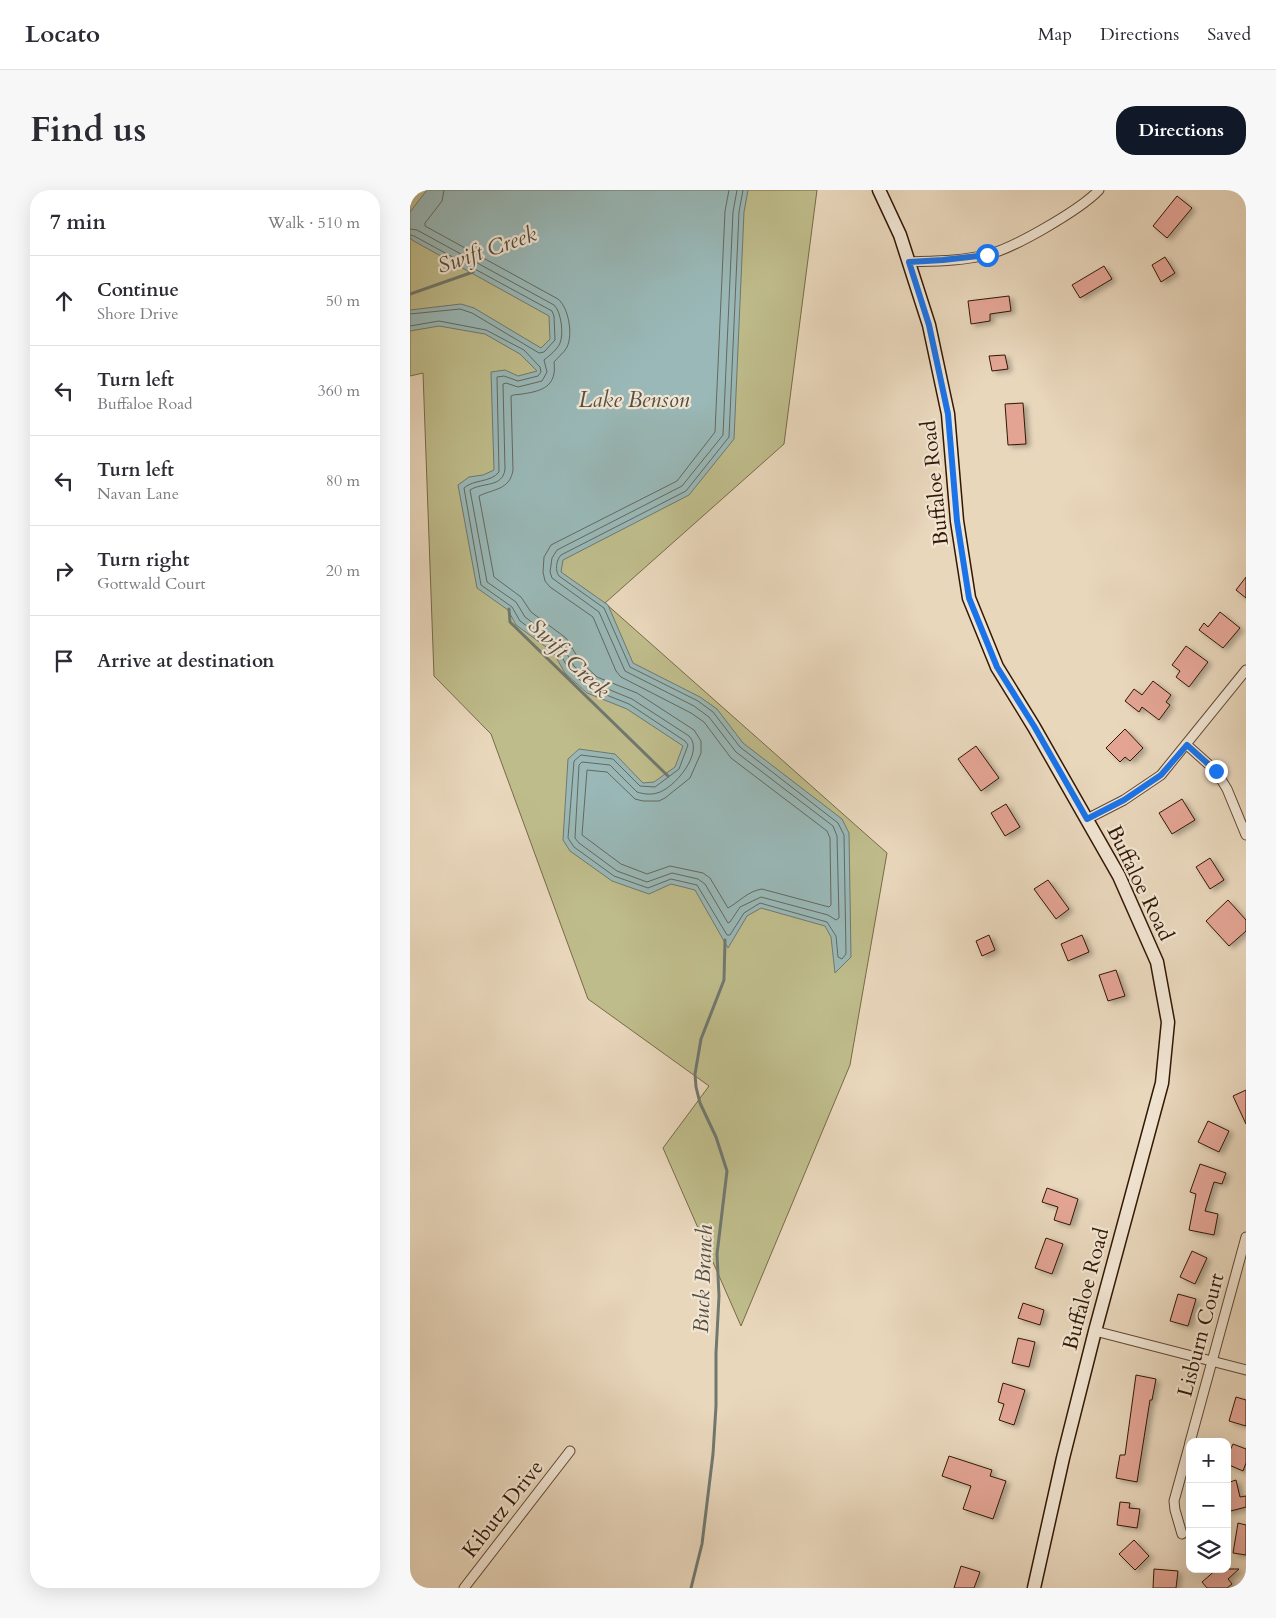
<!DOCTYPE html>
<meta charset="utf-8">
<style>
:root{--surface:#fff;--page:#f7f7f7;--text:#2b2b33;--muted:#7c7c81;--line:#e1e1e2;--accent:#111827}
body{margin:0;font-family:Cardo,serif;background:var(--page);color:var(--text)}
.controls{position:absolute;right:15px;bottom:15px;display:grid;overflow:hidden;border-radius:10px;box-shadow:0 5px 20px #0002}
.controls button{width:45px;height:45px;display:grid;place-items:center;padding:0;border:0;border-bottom:1px solid var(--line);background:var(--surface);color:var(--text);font:25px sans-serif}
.stop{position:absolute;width:15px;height:15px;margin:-11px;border:4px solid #1a73e8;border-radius:50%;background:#fff}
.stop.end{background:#1a73e8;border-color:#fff;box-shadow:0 1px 5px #0008}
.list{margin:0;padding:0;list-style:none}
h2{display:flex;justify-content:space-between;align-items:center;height:65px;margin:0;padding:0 20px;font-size:21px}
h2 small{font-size:16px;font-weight:400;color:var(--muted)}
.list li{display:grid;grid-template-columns:32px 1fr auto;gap:15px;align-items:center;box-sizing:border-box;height:90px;padding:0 20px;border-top:1px solid var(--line)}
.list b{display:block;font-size:19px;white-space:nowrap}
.list p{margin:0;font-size:16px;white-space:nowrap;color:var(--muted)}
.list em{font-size:16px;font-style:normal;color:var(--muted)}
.icon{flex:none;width:28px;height:28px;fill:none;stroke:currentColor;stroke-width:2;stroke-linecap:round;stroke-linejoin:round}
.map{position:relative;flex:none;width:836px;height:1398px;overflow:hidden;border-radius:20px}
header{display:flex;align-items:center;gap:30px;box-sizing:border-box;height:70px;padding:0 25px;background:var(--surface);border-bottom:1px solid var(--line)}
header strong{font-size:24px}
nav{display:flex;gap:28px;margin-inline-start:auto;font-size:18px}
.intro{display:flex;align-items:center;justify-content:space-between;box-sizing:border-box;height:120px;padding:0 30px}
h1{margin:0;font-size:35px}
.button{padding:12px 22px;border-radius:20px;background:var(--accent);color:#fff;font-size:18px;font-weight:700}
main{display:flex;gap:30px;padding:0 30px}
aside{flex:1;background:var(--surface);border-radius:20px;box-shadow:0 5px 20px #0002}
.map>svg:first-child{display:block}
</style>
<header>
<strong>Locato</strong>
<nav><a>Map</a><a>Directions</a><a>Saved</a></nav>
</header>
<div class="intro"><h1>Find us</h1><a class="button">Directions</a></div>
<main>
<aside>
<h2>7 min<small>Walk · 510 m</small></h2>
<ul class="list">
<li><svg class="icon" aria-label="ahead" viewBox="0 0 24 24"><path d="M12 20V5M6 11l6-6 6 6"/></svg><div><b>Continue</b><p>Shore Drive</p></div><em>50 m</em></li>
<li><svg class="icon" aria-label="left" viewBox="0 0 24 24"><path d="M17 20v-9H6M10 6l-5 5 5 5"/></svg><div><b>Turn left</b><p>Buffaloe Road</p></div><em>360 m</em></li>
<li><svg class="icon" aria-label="left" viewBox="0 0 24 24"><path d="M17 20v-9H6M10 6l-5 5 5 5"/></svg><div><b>Turn left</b><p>Navan Lane</p></div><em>80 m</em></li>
<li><svg class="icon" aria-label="right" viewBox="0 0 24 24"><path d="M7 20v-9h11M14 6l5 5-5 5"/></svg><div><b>Turn right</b><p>Gottwald Court</p></div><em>20 m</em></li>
<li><svg class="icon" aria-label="arrive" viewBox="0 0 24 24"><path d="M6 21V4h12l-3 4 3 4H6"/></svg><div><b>Arrive at destination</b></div></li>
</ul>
</aside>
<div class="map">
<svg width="836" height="1398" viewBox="0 0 836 1398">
<defs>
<filter id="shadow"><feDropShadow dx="4" dy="2.5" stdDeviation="2.5" flood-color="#0004"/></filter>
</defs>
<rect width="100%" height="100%" fill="#e9d7bc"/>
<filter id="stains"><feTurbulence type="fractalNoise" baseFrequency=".004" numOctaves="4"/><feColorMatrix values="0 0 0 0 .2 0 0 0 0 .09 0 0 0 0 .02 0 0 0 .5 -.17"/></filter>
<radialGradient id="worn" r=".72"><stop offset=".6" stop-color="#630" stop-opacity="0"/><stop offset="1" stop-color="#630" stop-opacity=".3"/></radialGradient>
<!-- green -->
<path fill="#bfbc8b" stroke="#786a47" d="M0,0H407L374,254L195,413L477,663L440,875L331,1136L253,958L299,896L178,809L81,544L24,486L13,183L0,186Z"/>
<!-- water -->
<path fill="#99b8b7" stroke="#70786f" d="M17,0H338L334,22L324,249L279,305L153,370L151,382L198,415L223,473L290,507L307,519L333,553L432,629L439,643L441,767L425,783L421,747L415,736L351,718L337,726L318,758L285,700L261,694L239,704L202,691L160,661L153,650L158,569L169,559L205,564L233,593L244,592L265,577L273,556L217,519L177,503L155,483L143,462L106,435L98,420L67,398L48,295L59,287L73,285L84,280L81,182L95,180L108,186L127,181L110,164L75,144L29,136L0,141V120L51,114L64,118L131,158L140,149L139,126L2,50L0,47V22Z"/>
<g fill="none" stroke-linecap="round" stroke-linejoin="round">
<!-- shore -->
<g stroke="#66685d" stroke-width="1">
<path d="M34,0L32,11L15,33V36L148,109C159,118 163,145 157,157C154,163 148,167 144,172C147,196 133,201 112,204C108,205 104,204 101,206L103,280C100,300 83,299 69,306L84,387L111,407L121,422L156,448L170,471L187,487L227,503L284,540L291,551V563L280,588L255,608L249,611H233L225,609L197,582L177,580L172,645L211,674L237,684L260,676L293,683L300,688L318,718C329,712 338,701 352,699L419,717L421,715L420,648L417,641L321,568L294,532L281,523L211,487L206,481L183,427L140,397L135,391L133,382L134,367L141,355L267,291L305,242L315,21L319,0"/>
<path d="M0,39L7,40L144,115C151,121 154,144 150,153C148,159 139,166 134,170L137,182L132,191L108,197L96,193L93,194L95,279C93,298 72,292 60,300L77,392L106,412L115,427L151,454L164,476L183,493L222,509L279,546C295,562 264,599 247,603C241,605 233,604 227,602L200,575L172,572L169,575L165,648L169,653L207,681L237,692L262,683L288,689L295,694L318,733L320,732L330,717L351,707L418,725L426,730L429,728L427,646L423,636L326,562L299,527L284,516L215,481L189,422L142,388L140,382L142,368L147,360L272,296L313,245L323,22L327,0"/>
<path d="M0,45L4,46L142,121L144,126L145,150L134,162L129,163L62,123L50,119L0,124"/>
<path d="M0,136L29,131L76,140L114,160L130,177L131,182L128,186L108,191L94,186L87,187L89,282C80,293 64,289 54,298L71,395L102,417L110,431L147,458L159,480L179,498L219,514L275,551L278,555L269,579L245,597L230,596L203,569L171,565L164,571L158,648L164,657L204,686L238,698L261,689L287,695L317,745H320L334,723L350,713L417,732L426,746L428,767L432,769L436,764L434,645L428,633L330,557L303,522L288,511L220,477L194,418L149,386C145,381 146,370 151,365L276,301L319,247L329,22L333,0"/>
</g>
<!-- stream -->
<g stroke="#70786f" stroke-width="3">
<path d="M0,104L63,82"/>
<path d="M99,419L100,432L258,586"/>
<path d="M281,1398L292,1354L303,1264L306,1216V1163L309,1106L307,1064L317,981L306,947L290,913L286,897L285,884L291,849L314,790L315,750"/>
</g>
</g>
<!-- building -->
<g fill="#e3a494" stroke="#321703" filter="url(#shadow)">
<path d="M767,6L782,18L757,48L743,36Z"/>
<path d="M755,67L765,83L751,92L742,75Z"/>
<path d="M694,76L702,89L670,108L662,95Z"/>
<path d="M599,106L601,121L580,124V131L561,134L558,111Z"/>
<path d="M595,165L598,179L582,181L579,166Z"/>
<path d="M613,213L616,254L598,255L595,214Z"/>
<path d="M836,387V408L826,400Z"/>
<path d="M810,422L830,438L813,458L789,440L794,433L798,437Z"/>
<path d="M776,456L798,472L779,497L766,487L770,481L762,475Z"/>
<path d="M743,491L761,505L756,512L760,515L749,530L732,517L729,522L715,511L724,499L732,505Z"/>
<path d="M715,539L733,558L720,571L715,567L710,572L696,558Z"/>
<path d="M566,556L589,588L571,601L548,569Z"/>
<path d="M772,609L785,630L762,644L749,623Z"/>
<path d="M596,614L610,637L595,646L581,623Z"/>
<path d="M800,668L814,690L800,699L786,677Z"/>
<path d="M638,690L659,719L646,729L624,699Z"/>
<path d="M818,710L836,730V741L819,756L796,731Z"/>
<path d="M579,745L585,760L572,766L566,751Z"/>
<path d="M672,745L679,762L658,771L651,754Z"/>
<path d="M706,780L715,806L698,811L689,785Z"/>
<path d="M836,900V934L823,906Z"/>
<path d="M798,931L819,941L809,962L788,952Z"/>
<path d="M790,974L816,983L812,994L804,992L795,1021L808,1024L804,1045L779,1040L786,1004L780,1002Z"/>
<path d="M637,998L668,1009L660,1035L644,1030L648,1017L632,1012Z"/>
<path d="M636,1048L653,1054L642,1084L625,1078Z"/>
<path d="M782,1061L797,1068L785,1094L770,1087Z"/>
<path d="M768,1104L786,1109L778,1136L760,1131Z"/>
<path d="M613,1113L634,1120L630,1135L608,1128Z"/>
<path d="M608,1148L625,1152L619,1177L602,1173Z"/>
<path d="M726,1185L746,1189L742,1210H740L727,1292L706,1288L710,1265H715Z"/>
<path d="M593,1193L615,1200L604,1235L589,1230L594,1214L588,1212Z"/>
<path d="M826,1207L836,1210V1236L819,1231Z"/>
<path d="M823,1254L836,1259V1273L833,1281L817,1274V1267Z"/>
<path d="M539,1266L582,1280L580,1286L596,1291L583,1329L553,1319L561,1296L532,1286Z"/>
<path d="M826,1290L830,1307L836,1306V1317L817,1322V1293Z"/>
<path d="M710,1312L720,1313L719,1318L730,1319L727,1338L707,1335Z"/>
<path d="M828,1333L836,1335V1365L823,1363Z"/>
<path d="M724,1350L739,1366L725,1380L709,1364Z"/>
<path d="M551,1376L570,1382L564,1398H544Z"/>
<path d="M744,1379L768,1381L766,1398H743Z"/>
<path d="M807,1379H829L818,1389L822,1394L817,1398H797L792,1392Z"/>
</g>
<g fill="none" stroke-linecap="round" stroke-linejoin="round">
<!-- street casing -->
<g stroke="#604731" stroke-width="11">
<g id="street">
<path d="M499,72C524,71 551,71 576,65C603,59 670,20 689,0"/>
<path d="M777,555L806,581L817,599L836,645"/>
<path d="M677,629L714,610L751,585L836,480"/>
<path d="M685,1141L836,1180"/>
<path d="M780,1252L836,1047"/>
<path d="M772,1344L765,1320L764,1311L780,1253"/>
<path d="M54,1398L160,1261"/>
</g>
</g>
<!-- secondary casing -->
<g stroke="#321703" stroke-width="15">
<path id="secondary" d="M469,0L490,45L519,135L538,224L547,331L559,408L587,477L624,537L709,686L747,772L758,832L752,893L685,1141L653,1268L624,1398"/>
</g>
<!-- street -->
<use href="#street" stroke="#f1e5d3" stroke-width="9"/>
<!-- secondary -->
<use href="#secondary" stroke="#f1e5d3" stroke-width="12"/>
</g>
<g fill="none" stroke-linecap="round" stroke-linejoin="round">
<!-- route -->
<path stroke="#1a73e8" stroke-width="6" d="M577,65L533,70L499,72L519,135L538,224L547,331L559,408L587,477L624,536L677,629L714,610L751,585L777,555L806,581"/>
</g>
<g text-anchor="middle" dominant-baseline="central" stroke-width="4.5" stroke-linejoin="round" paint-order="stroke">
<!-- street labels -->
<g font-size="21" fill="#321703" stroke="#f1e5d3">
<text transform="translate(525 293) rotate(-96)">Buffaloe Road</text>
<text transform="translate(730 693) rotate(64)">Buffaloe Road</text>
<text transform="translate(676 1099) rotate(-75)">Buffaloe Road</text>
<text transform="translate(791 1145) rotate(-75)">Lisburn Court</text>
<text transform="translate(93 1319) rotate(-52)">Kibutz Drive</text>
</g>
<!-- water labels -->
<g font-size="22" font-style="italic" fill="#564f42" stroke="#f1e5d3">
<text transform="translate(77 60) rotate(-19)">Swift Creek</text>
<text x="224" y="210">Lake Benson</text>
<text transform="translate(159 468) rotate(44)">Swift Creek</text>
<text transform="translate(293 1089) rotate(-88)">Buck Branch</text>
</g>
</g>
<rect width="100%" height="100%" filter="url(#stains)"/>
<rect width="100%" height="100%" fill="url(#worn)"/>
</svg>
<div class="controls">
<button>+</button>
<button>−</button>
<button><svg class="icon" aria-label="layers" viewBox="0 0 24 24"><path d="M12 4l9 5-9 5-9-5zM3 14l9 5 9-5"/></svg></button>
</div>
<div class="stop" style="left:577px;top:65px"></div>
<div class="stop end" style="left:806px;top:581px"></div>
</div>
</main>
